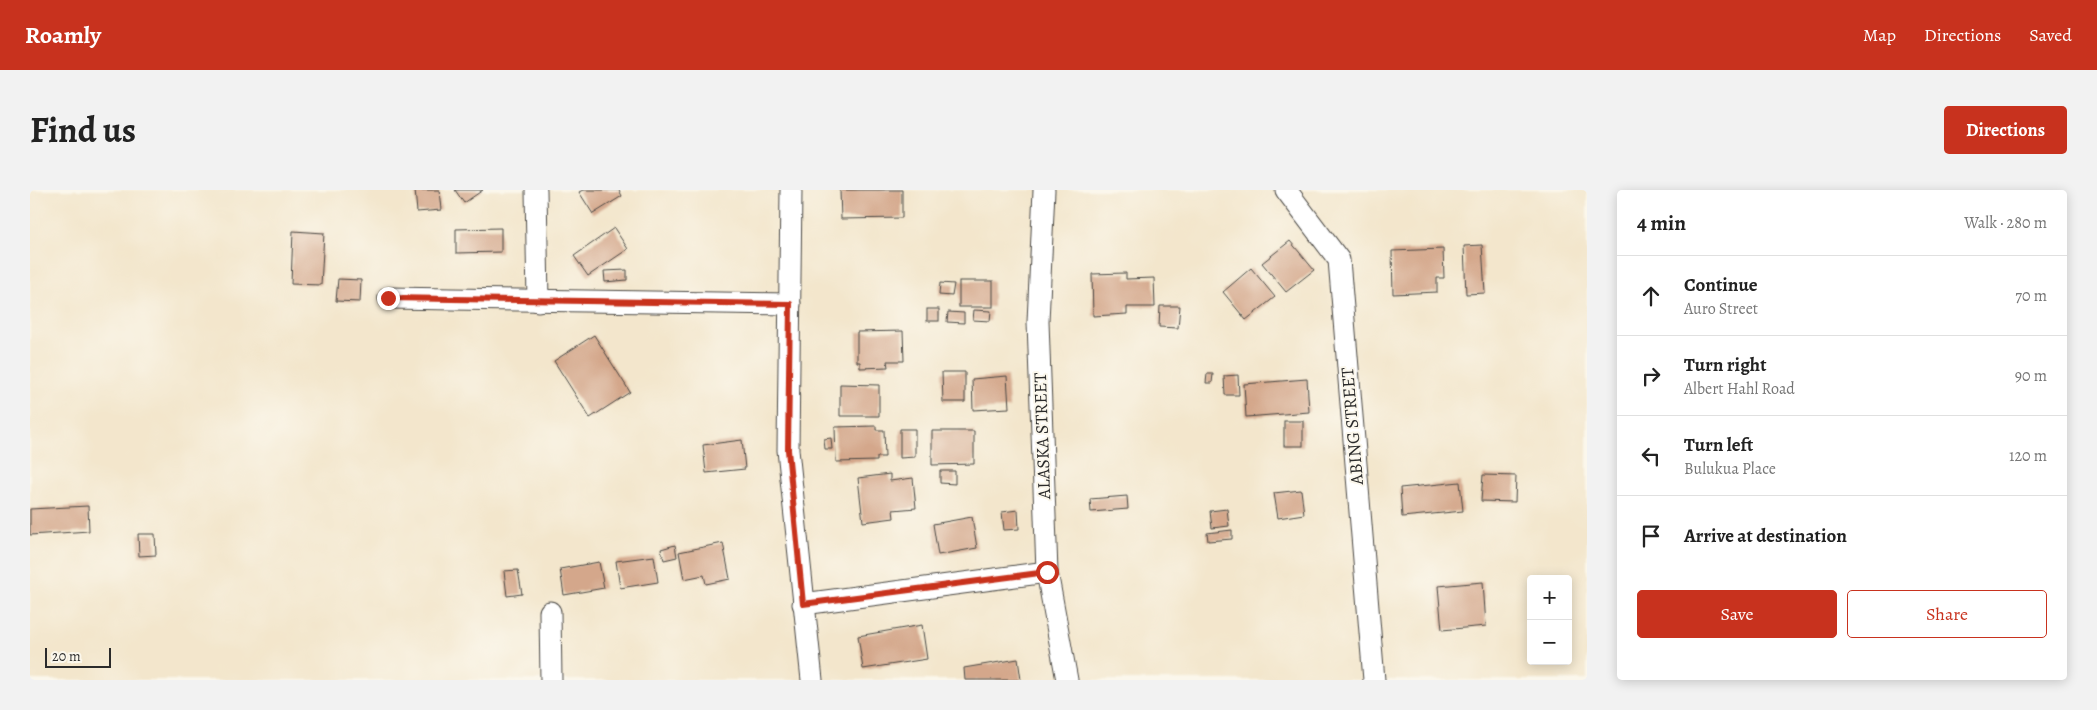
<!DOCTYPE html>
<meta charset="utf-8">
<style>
:root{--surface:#fff;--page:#f2f2f2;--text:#222;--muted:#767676;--line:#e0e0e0;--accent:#c8321e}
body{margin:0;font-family:Alegreya,serif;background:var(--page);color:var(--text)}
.controls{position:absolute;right:15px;bottom:15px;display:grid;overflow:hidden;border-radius:5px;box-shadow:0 2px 12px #0003}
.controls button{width:45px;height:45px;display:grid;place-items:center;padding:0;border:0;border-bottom:1px solid var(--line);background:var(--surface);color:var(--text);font:25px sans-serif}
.scale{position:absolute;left:15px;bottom:12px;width:66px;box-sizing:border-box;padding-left:5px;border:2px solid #2b2b2b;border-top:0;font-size:14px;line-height:18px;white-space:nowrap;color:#2b2b2b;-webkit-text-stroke:4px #fbf7ec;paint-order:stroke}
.stop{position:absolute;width:15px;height:15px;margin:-11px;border:4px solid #c8321e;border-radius:50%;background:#fff}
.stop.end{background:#c8321e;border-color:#fff;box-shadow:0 1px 5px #0008}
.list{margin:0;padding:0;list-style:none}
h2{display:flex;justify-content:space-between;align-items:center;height:65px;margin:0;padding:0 20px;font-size:21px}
h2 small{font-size:16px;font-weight:400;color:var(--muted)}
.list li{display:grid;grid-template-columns:32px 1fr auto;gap:15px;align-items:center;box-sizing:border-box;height:80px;padding:0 20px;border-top:1px solid var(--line)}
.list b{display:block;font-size:19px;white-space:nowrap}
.list p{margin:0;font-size:16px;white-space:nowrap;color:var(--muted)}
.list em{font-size:16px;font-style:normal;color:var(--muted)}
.actions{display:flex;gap:10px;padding:15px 20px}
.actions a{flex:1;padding:11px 0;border:1px solid var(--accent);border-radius:5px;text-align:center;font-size:18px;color:var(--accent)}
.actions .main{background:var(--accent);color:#fff}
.icon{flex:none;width:28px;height:28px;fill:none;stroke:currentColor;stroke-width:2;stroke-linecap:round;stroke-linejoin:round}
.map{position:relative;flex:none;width:1557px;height:490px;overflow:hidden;border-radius:5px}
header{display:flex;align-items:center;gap:30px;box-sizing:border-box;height:70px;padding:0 25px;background:var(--accent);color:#fff}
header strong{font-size:24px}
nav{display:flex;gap:28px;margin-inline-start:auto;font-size:18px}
.intro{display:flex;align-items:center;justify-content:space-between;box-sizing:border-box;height:120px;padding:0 30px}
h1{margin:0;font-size:35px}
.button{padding:12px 22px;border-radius:5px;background:var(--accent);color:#fff;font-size:18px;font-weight:700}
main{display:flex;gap:30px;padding:0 30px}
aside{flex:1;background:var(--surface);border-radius:5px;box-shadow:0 2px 12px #0003}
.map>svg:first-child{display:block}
</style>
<header>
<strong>Roamly</strong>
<nav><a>Map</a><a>Directions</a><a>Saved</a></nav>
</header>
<div class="intro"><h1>Find us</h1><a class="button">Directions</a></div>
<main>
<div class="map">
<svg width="1557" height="490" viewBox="0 0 1557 490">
<rect width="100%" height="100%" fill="#fbf7ec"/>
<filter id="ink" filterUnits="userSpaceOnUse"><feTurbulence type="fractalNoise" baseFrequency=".02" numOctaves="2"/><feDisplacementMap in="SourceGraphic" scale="10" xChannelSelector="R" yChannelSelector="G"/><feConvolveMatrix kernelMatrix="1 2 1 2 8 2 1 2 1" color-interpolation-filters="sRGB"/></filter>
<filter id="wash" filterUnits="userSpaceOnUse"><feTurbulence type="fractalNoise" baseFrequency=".0096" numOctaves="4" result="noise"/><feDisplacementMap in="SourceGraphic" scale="20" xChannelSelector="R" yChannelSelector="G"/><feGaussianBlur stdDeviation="1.12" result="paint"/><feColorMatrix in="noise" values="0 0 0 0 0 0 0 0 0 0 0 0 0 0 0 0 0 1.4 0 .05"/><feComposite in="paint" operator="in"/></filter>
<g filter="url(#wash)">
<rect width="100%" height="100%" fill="#f3e6cc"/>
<g id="blocks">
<!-- building -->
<g fill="#d4a78b">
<path d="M385,0H409L411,20L387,22Z"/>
<path d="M425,0H453L434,13Z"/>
<path d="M553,0H589L592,6L563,24L549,2Z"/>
<path d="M810,0H872V28L811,29Z"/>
<path d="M471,38V62L426,63V39Z"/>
<path d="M584,38L598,59L558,86L544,66Z"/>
<path d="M263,41L294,43L291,95L261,94Z"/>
<path d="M1260,51L1284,80L1256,102L1232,73Z"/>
<path d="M1452,55L1455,103L1436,104L1434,56Z"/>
<path d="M1413,59L1414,88H1407V102L1363,104L1362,61Z"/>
<path d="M1221,78L1245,107L1216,130L1193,102Z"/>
<path d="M597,80V90L575,92L574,81Z"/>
<path d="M1096,83V89L1124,88L1125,117H1097V124L1063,126L1062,84Z"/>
<path d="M308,89L331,90L330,112L306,111Z"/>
<rect x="929" y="91" width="34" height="26"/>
<path d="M910,93L924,94L922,106L909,105Z"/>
<path d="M1130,116H1150L1148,138L1129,137Z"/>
<rect x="897" y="119" width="12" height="12"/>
<path d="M944,120L961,121L960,131L943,130Z"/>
<path d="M918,122L934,123V133L917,132Z"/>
<path d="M873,141L874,171H857L858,177L830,178V172H827V142Z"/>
<path d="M564,145L600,202L560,228L524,171Z"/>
<path d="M912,182H935V212H913Z"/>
<path d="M1177,184H1183L1182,193H1176Z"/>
<path d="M1208,185L1209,205H1195L1194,186Z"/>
<path d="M977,186L979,218L943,220L942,189Z"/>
<path d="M1277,189L1279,222L1216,227L1214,194Z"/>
<path d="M810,194L849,195V226H810Z"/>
<rect x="1254" y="231" width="19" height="25"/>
<path d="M846,236V240H854L855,267H847V271L806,272L805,237Z"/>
<path d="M870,239H885V267L870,268Z"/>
<path d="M902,241H944V274L902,275Z"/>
<path d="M801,248L802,259H795L794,249Z"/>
<path d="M712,250L715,279L676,283L673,255Z"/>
<path d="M910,281H925V294L910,293Z"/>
<path d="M860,284V291L883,288L886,318L863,320L864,328L833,332L828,288Z"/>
<path d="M1453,285L1486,286L1485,312L1451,311Z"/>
<path d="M1430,292L1433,321L1372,327L1370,298Z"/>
<path d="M1271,300L1274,324L1248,328L1244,303Z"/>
<path d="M1097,306L1098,319L1061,322L1060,309Z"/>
<path d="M58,316L59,341L0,345V319Z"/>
<path d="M1197,319L1199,336L1182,338L1180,321Z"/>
<path d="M988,320L989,339L974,340L972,322Z"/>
<path d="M942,327L947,358L908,365L903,334Z"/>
<path d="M1202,340V349L1178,351L1177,343Z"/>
<path d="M108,344H125L126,365L109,366Z"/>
<path d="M693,353L700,389L676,394L674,385L654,389L649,362Z"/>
<path d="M645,355L647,367L634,370L631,359Z"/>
<path d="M624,366L628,392L590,398L586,371Z"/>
<path d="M569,372L574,398L534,405L530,379Z"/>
<path d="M488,380L492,404L477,406L474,381Z"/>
<path d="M1453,392L1456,436L1412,440L1408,396Z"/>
<path d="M892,435L897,469L833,479L828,446Z"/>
<path d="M988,469L991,490H935L934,478Z"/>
</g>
</g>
</g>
<g filter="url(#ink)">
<use href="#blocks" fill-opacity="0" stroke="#494743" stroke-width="1"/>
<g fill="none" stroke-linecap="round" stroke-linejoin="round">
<!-- street casing -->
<g stroke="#494743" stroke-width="23">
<g id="street">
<path d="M506,0L508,111"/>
<path d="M761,0L758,260L782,490"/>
<path d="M1014,0L1008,132L1017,382L1037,490"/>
<path d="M1256,0L1309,70L1344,490"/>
<path d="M359,108L760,114"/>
<path d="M773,414L1017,382"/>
<path d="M520,422L521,490"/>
</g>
</g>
<!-- street -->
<use href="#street" stroke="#fff" stroke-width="21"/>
</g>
</g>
<g fill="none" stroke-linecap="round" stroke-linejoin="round" filter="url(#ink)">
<!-- route -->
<path stroke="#c8321e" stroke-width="6" d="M358,108L760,114L758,260L773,414L1017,382"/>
</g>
<g text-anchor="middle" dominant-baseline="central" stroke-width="4" stroke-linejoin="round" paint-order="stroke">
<!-- street labels -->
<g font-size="18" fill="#2b2b2b" stroke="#fbf7ec">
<text transform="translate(1322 236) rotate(-95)">ABING STREET</text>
<text transform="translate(1012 246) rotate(-92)">ALASKA STREET</text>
</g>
</g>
</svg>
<div class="controls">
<button>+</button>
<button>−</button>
</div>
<div class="scale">20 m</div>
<div class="stop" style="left:1017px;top:382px"></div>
<div class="stop end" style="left:358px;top:108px"></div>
</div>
<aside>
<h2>4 min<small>Walk · 280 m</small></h2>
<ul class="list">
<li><svg class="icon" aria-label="ahead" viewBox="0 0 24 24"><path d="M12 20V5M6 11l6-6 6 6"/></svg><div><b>Continue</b><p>Auro Street</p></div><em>70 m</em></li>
<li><svg class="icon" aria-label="right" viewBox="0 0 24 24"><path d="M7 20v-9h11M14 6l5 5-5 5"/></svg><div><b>Turn right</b><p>Albert Hahl Road</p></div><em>90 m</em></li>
<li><svg class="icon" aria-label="left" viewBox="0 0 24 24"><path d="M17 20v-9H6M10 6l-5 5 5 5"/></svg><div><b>Turn left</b><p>Bulukua Place</p></div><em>120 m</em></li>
<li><svg class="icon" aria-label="arrive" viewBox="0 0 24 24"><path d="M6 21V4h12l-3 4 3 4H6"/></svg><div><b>Arrive at destination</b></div></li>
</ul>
<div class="actions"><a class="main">Save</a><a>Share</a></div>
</aside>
</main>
